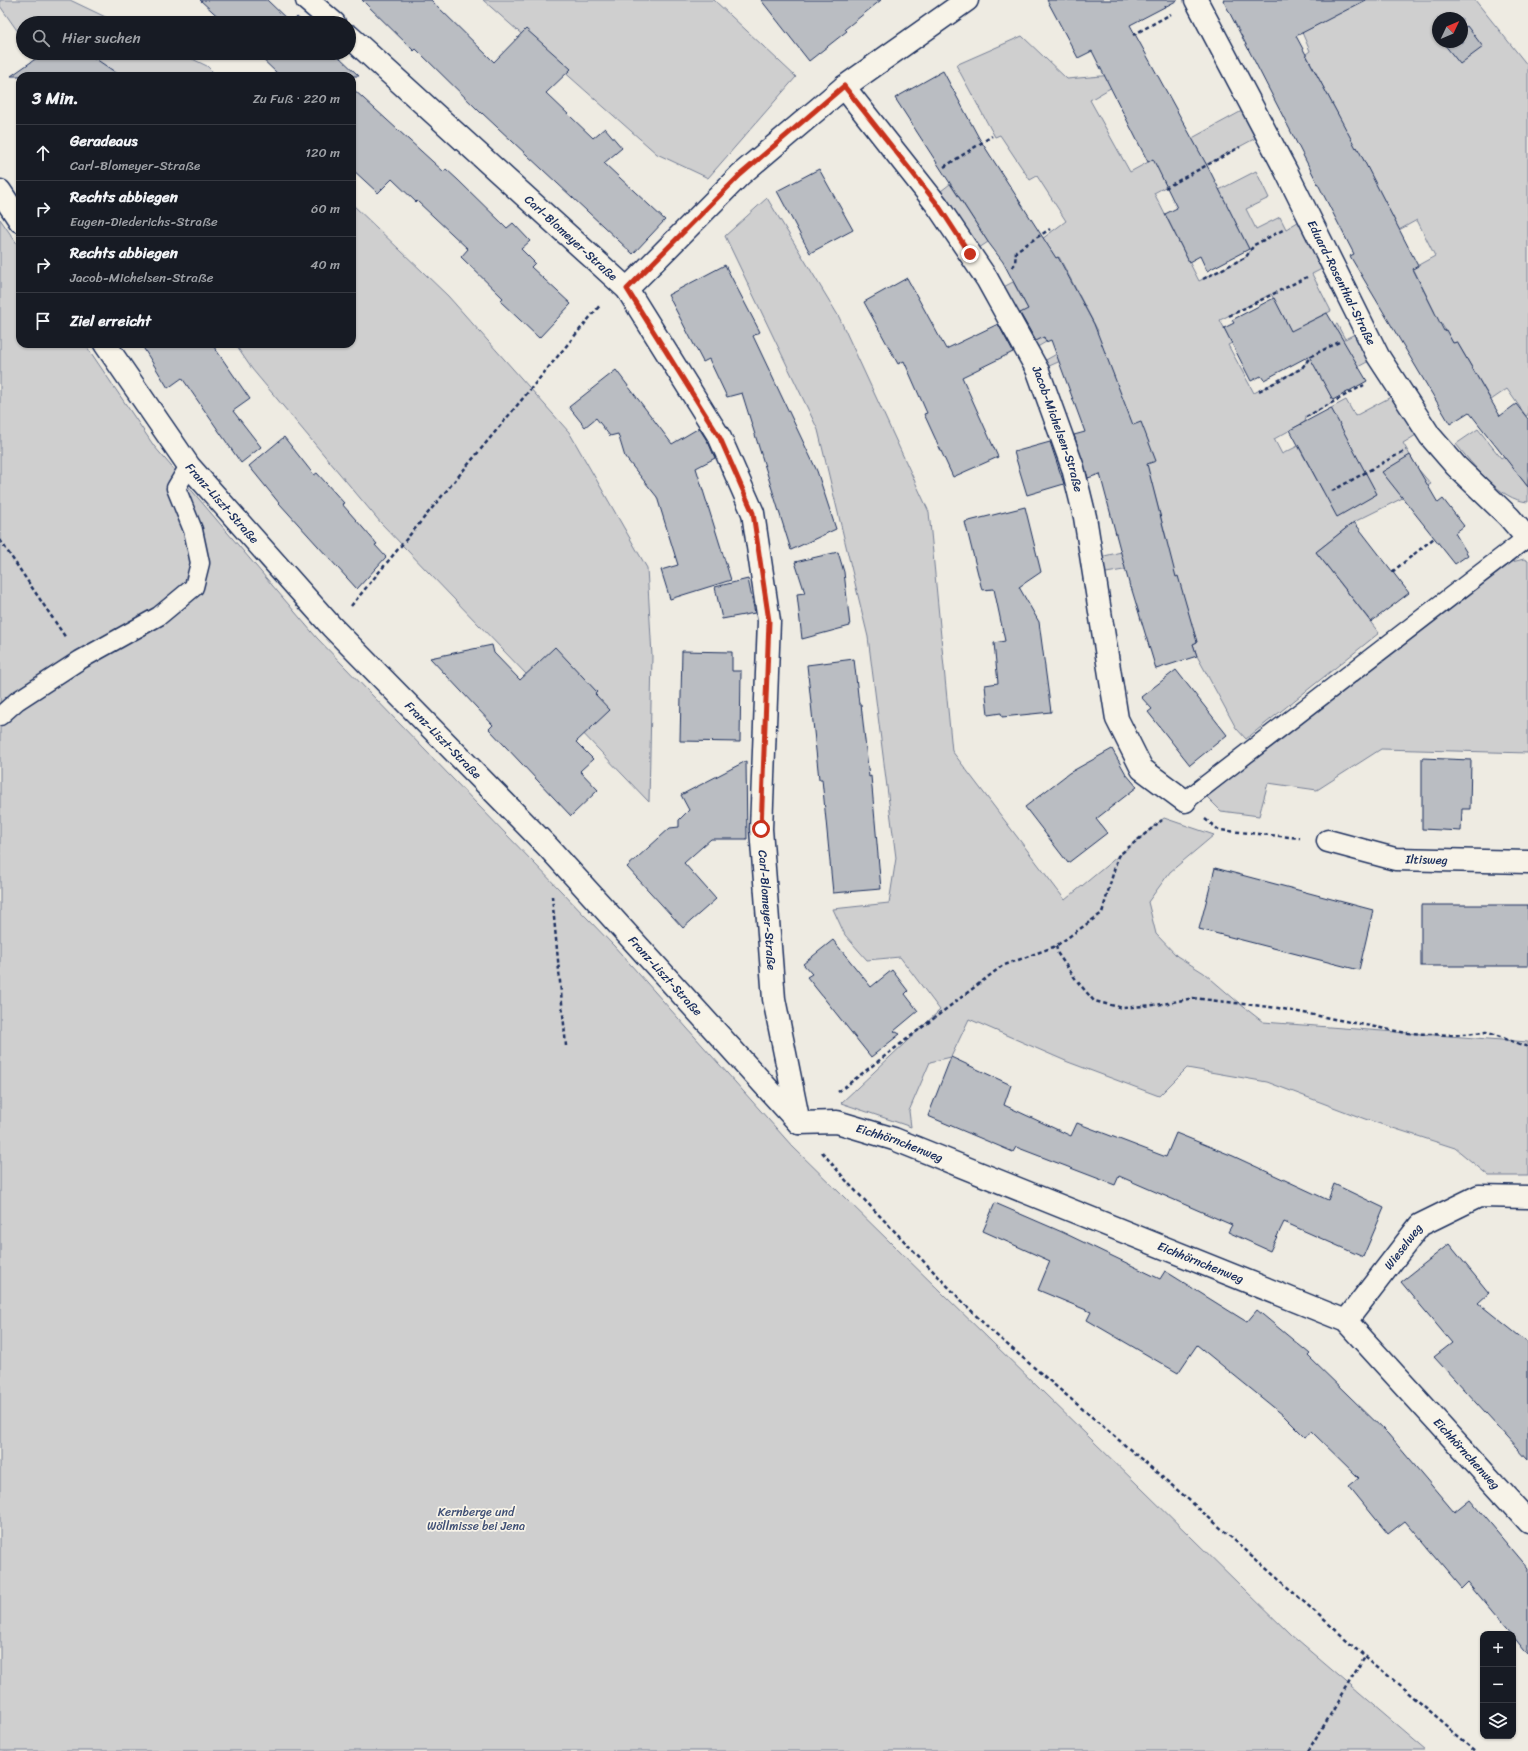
<!DOCTYPE html>
<html lang="de">
<meta charset="utf-8">
<style>
:root{--surface:#171b24;--page:#242831;--text:#f1f3f6;--muted:#9ea1a6;--line:#363941}
body{margin:0;font-family:Sriracha,sans-serif;background:var(--page);color:var(--text)}
.controls{position:absolute;right:12px;bottom:12px;display:grid;overflow:hidden;border-radius:8px;box-shadow:0 1px 3px #0004}
.controls button{width:36px;height:36px;display:grid;place-items:center;padding:0;border:0;border-bottom:1px solid var(--line);background:var(--surface);color:var(--text);font:20px sans-serif}
.compass{position:absolute;left:1432px;top:12px;width:36px;height:36px;border-radius:50%;background:var(--surface);box-shadow:0 1px 3px #0004;rotate:46deg}
.stop{position:absolute;width:12px;height:12px;margin:-9px;border:3px solid #c8321e;border-radius:50%;background:#fff}
.stop.end{background:#c8321e;border-color:#fff;box-shadow:0 1px 4px #0008}
.list{margin:0;padding:0;list-style:none}
h2{display:flex;justify-content:space-between;align-items:center;height:52px;margin:0;padding:0 16px;font-size:17px}
h2 small{font-size:13px;font-weight:400;color:var(--muted)}
.list li{display:grid;grid-template-columns:26px 1fr auto;gap:12px;align-items:center;box-sizing:border-box;height:56px;padding:0 16px;border-top:1px solid var(--line)}
.list b{display:block;font-size:15px;white-space:nowrap}
.list p{margin:0;font-size:13px;white-space:nowrap;color:var(--muted)}
.list em{font-size:13px;font-style:normal;color:var(--muted)}
.icon{flex:none;width:22px;height:22px;fill:none;stroke:currentColor;stroke-width:2;stroke-linecap:round;stroke-linejoin:round}
.map{position:relative;flex:none;width:1528px;height:1751px;overflow:hidden}
.search{position:absolute;background:var(--surface);box-shadow:0 1px 3px #0004;left:16px;top:16px;width:340px;height:44px;display:flex;align-items:center;gap:10px;box-sizing:border-box;padding:0 14px;border-radius:22px;color:var(--muted);font-size:15px}
.panel{position:absolute;background:var(--surface);box-shadow:0 1px 3px #0004;left:16px;top:72px;width:340px;height:276px;border-radius:12px}
.map>svg:first-child{display:block}
</style>
<div class="map">
<svg width="1528" height="1751" viewBox="0 0 1528 1751">
<rect width="100%" height="100%" fill="#eeebe2"/>
<filter id="ink" filterUnits="userSpaceOnUse"><feTurbulence type="fractalNoise" baseFrequency=".025" numOctaves="2"/><feDisplacementMap in="SourceGraphic" scale="8" xChannelSelector="R" yChannelSelector="G"/><feConvolveMatrix kernelMatrix="1 2 1 2 8 2 1 2 1" color-interpolation-filters="sRGB"/></filter>
<g filter="url(#ink)">
<!-- green -->
<g fill="#cfcfcf" stroke="#757f96" fill-rule="evenodd">
<path d="M0,0H70L118,23H23V39L0,6Z"/>
<path d="M483,0H714L796,77L708,178L657,154Z"/>
<path d="M1288,0H1475L1528,66V415L1526,416L1507,389L1491,400L1457,342L1453,343L1441,323L1437,325L1434,311L1413,268L1435,256L1417,220L1399,230L1357,148L1352,150L1338,115L1306,54L1310,51ZM1438,18H1462V42H1438Z"/>
<path d="M1022,36L1067,79L1136,73L1090,100L1130,172L1251,106L1265,133L1154,193L1199,281L1246,257L1253,247L1249,249L1219,190L1256,171L1269,198L1246,209L1256,229L1280,217L1286,229L1308,216L1332,264L1312,274L1331,311L1307,323L1314,336L1337,324L1345,339L1365,329L1378,356L1325,385L1334,402L1306,417L1305,422L1274,439L1282,454L1298,446L1323,491L1331,408L1346,400L1355,416L1402,391L1426,429L1403,443L1418,469L1431,484L1354,522L1316,552L1379,633L1246,739L1236,728L1197,656L1193,644L1197,642L1177,577L1129,569L1095,575L1092,559L1167,541L1145,459L1076,476L1073,468L1100,460L1133,425L1065,359L1038,371L1035,366L1098,331L1059,257L1053,260L1042,239L1066,221L1037,176L1030,180L1000,135L995,137L956,65ZM1271,294L1307,361L1302,368L1254,393L1228,345L1232,343L1220,320Z"/>
<path d="M33,53H180L207,66L217,76H49Z"/>
<path d="M950,184L988,242L970,254L932,198Z"/>
<path d="M767,198L839,317L929,512L952,751L1065,900L1164,818L1214,835L1170,872L1148,902L1156,934L1177,956L1204,973L1240,1004L1263,1022L1528,1042V1176H1489L1455,1148L1365,1119L1267,1082L1187,1068L1159,1096L1068,1062L969,1019L951,1057L930,1062L909,1111L911,1127L841,1103L940,1010L900,957L867,960L845,935L833,909L889,903L896,858L868,637L818,430L725,236Z"/>
<path d="M352,204L448,296L569,432L647,568L652,656L649,802L381,523L252,369L235,344H352Z"/>
<path d="M0,219L20,248V344H85L154,446L317,638L614,946L792,1146L1291,1635L1427,1751H0Z"/>
<path d="M1013,282L1046,342L1027,353L994,292Z"/>
<path d="M1478,429L1501,458L1504,456L1528,487V502C1500,500 1473,465 1456,444Z"/>
<path d="M1524,559L1528,561V753L1381,749L1317,790L1268,783L1259,816L1221,811L1207,797L1304,719L1512,562Z"/>
</g>
<!-- building -->
<g fill="#babdc2" stroke="#1b2f5e">
<path d="M200,0H267L291,23L297,17L304,23H225Z"/>
<path d="M362,0H431L494,62L526,29L571,69L546,93L593,138L605,128L622,148L604,163L665,220L633,254L482,113V114L416,49L414,51Z"/>
<path d="M761,0H881L845,29L847,31L809,61Z"/>
<path d="M1047,0H1178L1130,25L1210,171L1249,249L1207,271L1200,256L1189,262L1165,214L1177,208L1153,159L1148,162L1092,51L1078,58Z"/>
<path d="M1223,0H1366L1296,36L1356,148L1357,147L1418,266L1413,269L1444,331L1446,330L1453,343L1457,342L1500,416L1516,404L1528,419V487L1469,412L1450,424L1350,256L1354,254Z"/>
<path d="M1467,26L1483,47L1460,64L1444,44L1446,42H1462V29Z"/>
<path d="M44,53H87L121,76H11Z"/>
<path d="M256,53H335L359,76H280Z"/>
<path d="M943,71L979,138L1056,258L1058,257L1094,324L1133,425L1141,422L1156,461L1147,464L1176,577L1178,576L1197,642L1193,644L1197,656L1156,669L1131,587H1130L1100,474L1088,478L1074,435L1085,432L1051,340L1046,342L1044,337L1036,341L1020,313L1028,309L1003,262L988,242L895,98Z"/>
<path d="M352,88L444,172L446,169L458,180L507,228L513,223L530,241L521,249L535,263L531,267L571,304L539,338L500,301L503,298L461,257L468,249L417,201L416,202L392,179L378,193L352,169Z"/>
<path d="M819,169L853,230L810,253L777,191Z"/>
<path d="M725,265L760,332L753,336L817,471L836,529L791,550L742,393L727,397L709,359L703,362L668,295Z"/>
<path d="M907,278L946,349L998,324L1013,352L962,377L998,457L953,477L924,414L927,413L904,361L898,364L864,302Z"/>
<path d="M1274,298L1291,331L1327,313L1367,381L1333,400L1309,356L1264,380L1261,376L1251,381L1224,328L1234,323L1232,320Z"/>
<path d="M141,344H212L250,399L233,411L261,447L241,463L182,378L168,388Z"/>
<path d="M616,370L672,444L699,428L709,444L715,458L696,468L731,580L670,599L661,570L678,565L657,497L625,457L618,434L610,436L596,418L585,427L569,407Z"/>
<path d="M1331,408L1377,494L1337,517L1290,430Z"/>
<path d="M284,437L314,475L317,473L344,503L342,504L377,544L375,545L386,557L357,589L279,503L249,466Z"/>
<path d="M1050,442L1064,484L1027,495L1014,452Z"/>
<path d="M1410,455L1438,503L1443,499L1464,526L1455,533L1468,555L1455,564L1382,472Z"/>
<path d="M1025,507L1041,572L1019,587L1039,622L1051,712L1002,717L1001,713L988,715L985,685L998,683L994,643L1005,641L994,589L982,590L965,522Z"/>
<path d="M1354,522L1409,593L1371,622L1316,552Z"/>
<path d="M838,552L844,572L850,626L802,639L797,594L805,593L795,562Z"/>
<path d="M748,579L755,613L722,619L715,587Z"/>
<path d="M492,645L494,653L520,680L555,647L597,692L595,694L610,710L576,742L593,759L580,771L598,790L571,816L489,729L493,725L430,658Z"/>
<path d="M682,651L732,652V671H741L740,742L680,741Z"/>
<path d="M854,659L859,704H861L869,777L871,776L881,889L833,893L822,779H819L807,665Z"/>
<path d="M1176,670L1227,735L1190,765L1148,712L1152,709L1141,697Z"/>
<path d="M1112,749L1126,774L1137,787L1096,819L1107,833L1068,863L1025,807L1069,773Z"/>
<path d="M1422,758L1471,760L1470,809H1462L1461,831L1422,829Z"/>
<path d="M746,761L747,839H711L684,863L716,899L683,928L627,867L670,828L679,827V820L689,810L681,795Z"/>
<path d="M1215,868L1373,910L1359,970L1199,929Z"/>
<rect x="1421" y="905" width="107" height="61"/>
<path d="M833,940L871,987L892,970L908,991L905,994L918,1011L894,1031L900,1034L871,1057L807,977L812,974L803,964Z"/>
<path d="M951,1057L1011,1085L1004,1105L1071,1136L1077,1123L1166,1157L1176,1133L1233,1156L1328,1200L1334,1184L1384,1208L1363,1257L1284,1222L1270,1251L1228,1232L1232,1225L1119,1176L1115,1185L1016,1147L1013,1152L928,1116Z"/>
<path d="M995,1203L1062,1232L1160,1279L1165,1271L1247,1322L1257,1310L1310,1354L1308,1356L1388,1434L1454,1512L1470,1499L1528,1568V1655L1513,1636V1634H1511L1467,1581L1461,1587L1405,1521L1388,1534L1349,1486L1359,1478L1312,1432L1305,1437L1283,1415L1197,1345L1178,1373L1087,1320L1091,1312L1038,1290L1050,1261L983,1231Z"/>
<path d="M1449,1244L1489,1293L1478,1303L1528,1343V1460L1434,1357L1452,1343L1401,1282Z"/>
</g>
<g fill="none" stroke-linecap="round" stroke-linejoin="round">
<!-- service casing -->
<g stroke="#1b2f5e" stroke-width="21">
<g id="service">
<path d="M0,716L17,701L80,660L159,616L194,587L200,563L193,530L176,488L189,466"/>
<path d="M1185,801L1528,537"/>
</g>
</g>
<!-- minor casing -->
<g stroke="#1b2f5e" stroke-width="25">
<g id="minor">
<path d="M307,0L334,23"/>
<path id="s1" d="M1196,0L1286,171L1378,356L1430,436L1456,466L1509,517L1527,538"/>
<path id="s2" d="M349,36L627,289L720,438L753,513L769,621L761,829L774,999L799,1123"/>
<path id="s3" d="M844,87L937,205L987,279L1038,371L1073,468L1085,517L1117,719L1142,769L1185,801"/>
<path d="M0,191L20,221"/>
<path d="M627,289L740,175L844,87L967,0"/>
<path id="s4" d="M105,344L189,466L332,627L548,847L798,1122"/>
<path id="s5" d="M1328,841L1395,859L1528,862"/>
<path id="s6" d="M799,1123L837,1122L894,1139L1346,1321L1528,1521"/>
<path id="s7" d="M1346,1321L1420,1225L1479,1196L1528,1197"/>
</g>
</g>
<!-- path -->
<g stroke="#1b2f5e" stroke-width="2.5" stroke-dasharray="4 3" stroke-linecap="butt">
<path d="M1133,35L1171,14"/>
<path d="M944,167L992,136"/>
<path d="M1165,188L1240,147"/>
<path d="M1012,267L1015,264L1016,251L1050,229"/>
<path d="M1203,279L1246,257L1254,245L1283,230"/>
<path d="M1229,316L1307,277"/>
<path d="M1259,391L1302,368L1311,356L1339,342"/>
<path d="M1306,417L1364,385"/>
<path d="M1332,491L1406,450"/>
<path d="M0,540L66,638"/>
<path d="M1392,572L1434,538"/>
<path d="M351,606L601,304"/>
<path d="M1205,819L1219,830L1300,838"/>
<path d="M552,896L566,1046"/>
<path d="M1056,946L1058,954L1077,981L1094,1001L1123,1008L1163,1004L1193,998L1278,1008L1406,1033L1453,1035L1486,1032L1528,1047"/>
<path d="M838,1092L1002,966L1056,946L1102,913L1118,856L1162,820"/>
<path d="M822,1152L849,1184L989,1329L1189,1500L1365,1656L1477,1751"/>
<path d="M1308,1751L1365,1656"/>
</g>
<!-- service -->
<use href="#service" stroke="#f7f3e8" stroke-width="18"/>
<!-- minor -->
<use href="#minor" stroke="#f7f3e8" stroke-width="22"/>
</g>
</g>
<g fill="none" stroke-linecap="round" stroke-linejoin="round" filter="url(#ink)">
<!-- route -->
<path stroke="#c8321e" stroke-width="5" d="M761,829L769,621L753,513L720,438L627,289L740,175L844,86L938,205L970,254"/>
</g>
<g text-anchor="middle" dominant-baseline="central" stroke-width="3.5" stroke-linejoin="round" paint-order="stroke">
<!-- street labels -->
<g font-size="12" fill="#1b2f5e" stroke="#f7f3e8">
<text stroke="none"><textPath href="#s2" startOffset="300">Carl-Blomeyer-Straße</textPath></text>
<text stroke="none"><textPath href="#s1" startOffset="318">Eduard-Rosenthal-Straße</textPath></text>
<text stroke="none"><textPath href="#s3" startOffset="406">Jacob-Michelsen-Straße</textPath></text>
<text stroke="none"><textPath href="#s4" startOffset="198">Franz-Liszt-Straße</textPath></text>
<text stroke="none"><textPath href="#s4" startOffset="522">Franz-Liszt-Straße</textPath></text>
<text stroke="none"><textPath href="#s5" startOffset="101">Iltisweg</textPath></text>
<text stroke="none"><textPath href="#s2" startOffset="1032">Carl-Blomeyer-Straße</textPath></text>
<text stroke="none"><textPath href="#s4" startOffset="846">Franz-Liszt-Straße</textPath></text>
<text stroke="none"><textPath href="#s6" startOffset="104">Eichhörnchenweg</textPath></text>
<text stroke="none"><textPath href="#s7" startOffset="94">Wieselweg</textPath></text>
<text stroke="none"><textPath href="#s6" startOffset="428">Eichhörnchenweg</textPath></text>
<text stroke="none"><textPath href="#s6" startOffset="764">Eichhörnchenweg</textPath></text>
</g>
<!-- park labels -->
<g font-size="12" fill="#3f4f75" stroke="#f7f3e8">
<text x="476" y="1512">Kernberge und<tspan x="476" dy="14">Wöllmisse bei Jena</tspan></text>
</g>
</g>
</svg>
<div class="controls">
<button>+</button>
<button>−</button>
<button><svg class="icon" aria-label="layers" viewBox="0 0 24 24"><path d="M12 4l9 5-9 5-9-5zM3 14l9 5 9-5"/></svg></button>
</div>
<svg class="compass" viewBox="-18 -18 36 36"><path d="M0-13l5 13h-10z" fill="#e53935"/><path d="M0 13l5-13h-10z" fill="#9ea1a6"/></svg>
<div class="stop" style="left:761px;top:829px"></div>
<div class="stop end" style="left:970px;top:254px"></div>
<div class="search"><svg class="icon" aria-label="search" viewBox="0 0 24 24"><circle cx="10" cy="10" r="6"/><path d="M15 15l6 6"/></svg>Hier suchen</div>
<section class="panel">
<h2>3 Min.<small>Zu Fuß · 220 m</small></h2>
<ul class="list">
<li><svg class="icon" aria-label="ahead" viewBox="0 0 24 24"><path d="M12 20V5M6 11l6-6 6 6"/></svg><div><b>Geradeaus</b><p>Carl-Blomeyer-Straße</p></div><em>120 m</em></li>
<li><svg class="icon" aria-label="right" viewBox="0 0 24 24"><path d="M7 20v-9h11M14 6l5 5-5 5"/></svg><div><b>Rechts abbiegen</b><p>Eugen-Diederichs-Straße</p></div><em>60 m</em></li>
<li><svg class="icon" aria-label="right" viewBox="0 0 24 24"><path d="M7 20v-9h11M14 6l5 5-5 5"/></svg><div><b>Rechts abbiegen</b><p>Jacob-Michelsen-Straße</p></div><em>40 m</em></li>
<li><svg class="icon" aria-label="arrive" viewBox="0 0 24 24"><path d="M6 21V4h12l-3 4 3 4H6"/></svg><div><b>Ziel erreicht</b></div></li>
</ul>
</section>
</div>
